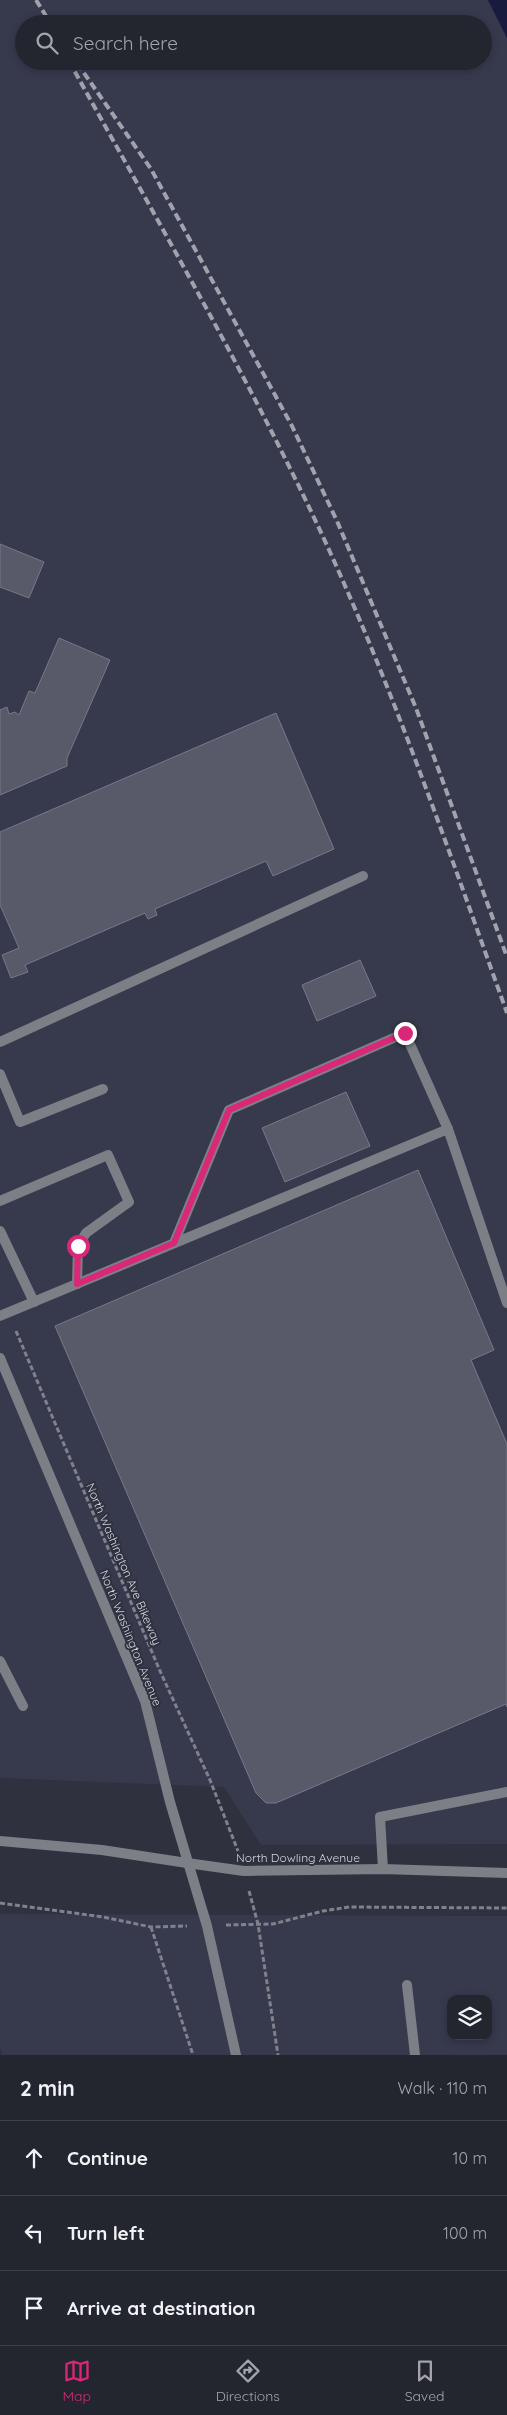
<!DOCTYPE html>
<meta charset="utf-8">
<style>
:root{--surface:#23252f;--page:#2b2d37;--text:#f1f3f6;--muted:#a3a5aa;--line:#40424b;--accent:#db2777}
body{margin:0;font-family:Quicksand,sans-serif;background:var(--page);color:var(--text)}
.controls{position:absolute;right:15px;bottom:15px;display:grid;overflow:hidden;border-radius:10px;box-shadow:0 2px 8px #0003}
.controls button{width:45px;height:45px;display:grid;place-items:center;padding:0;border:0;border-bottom:1px solid var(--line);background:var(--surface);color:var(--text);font:25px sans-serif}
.stop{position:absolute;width:15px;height:15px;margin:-11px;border:4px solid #db2777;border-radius:50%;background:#fff}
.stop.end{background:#db2777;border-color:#fff;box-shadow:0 1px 5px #0008}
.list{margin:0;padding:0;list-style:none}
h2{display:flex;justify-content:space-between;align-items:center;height:65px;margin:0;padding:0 20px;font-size:21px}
h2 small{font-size:16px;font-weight:400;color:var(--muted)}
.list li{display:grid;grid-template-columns:32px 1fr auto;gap:15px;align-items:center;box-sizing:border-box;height:75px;padding:0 20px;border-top:1px solid var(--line)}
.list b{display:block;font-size:19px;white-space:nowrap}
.list em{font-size:16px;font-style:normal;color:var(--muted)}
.icon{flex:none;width:28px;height:28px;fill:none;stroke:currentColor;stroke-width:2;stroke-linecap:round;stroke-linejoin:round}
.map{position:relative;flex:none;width:507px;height:2055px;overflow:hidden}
.search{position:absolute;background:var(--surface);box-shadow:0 2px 8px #0003;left:15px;right:15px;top:15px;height:55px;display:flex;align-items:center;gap:12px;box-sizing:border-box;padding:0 18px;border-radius:28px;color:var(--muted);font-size:19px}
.sheet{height:290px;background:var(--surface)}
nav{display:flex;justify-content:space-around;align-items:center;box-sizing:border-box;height:70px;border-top:1px solid var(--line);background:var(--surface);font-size:14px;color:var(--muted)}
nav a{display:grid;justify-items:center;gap:2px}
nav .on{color:var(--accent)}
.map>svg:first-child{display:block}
</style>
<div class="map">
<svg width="507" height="2055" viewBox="0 0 507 2055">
<rect width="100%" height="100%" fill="#2f313f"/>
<!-- built -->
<g fill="#37394d" fill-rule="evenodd">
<path d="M0,0H488L507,38V1844L261,1845L224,1787L0,1778ZM24,24H483V61H24Z"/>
<path d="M0,1914L507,1916V2055H2L0,2047ZM451,1999H488V2036H451Z"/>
</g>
<!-- water -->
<path fill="#181a3e" d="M488,0H507V38Z"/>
<!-- building -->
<g fill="#585a6a" stroke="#77798a">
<path d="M0,544L44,562L29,598L0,587Z"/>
<path d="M59,638L110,660L67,758V766L0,795V710L7,707L9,714L15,712L19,715L29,691L35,693Z"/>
<path d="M276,713L334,849L273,876L266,861L155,909L157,915L148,919L145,913L25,965L28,972L11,978L2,955L19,948L0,905V832Z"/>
<path d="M360,960L376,996L317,1021L302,985Z"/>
<path d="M346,1092L370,1146L285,1182L262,1128Z"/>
<path d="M418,1170L494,1350L471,1360L507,1444V1707L506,1704L276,1803H266L256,1793L55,1326Z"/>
</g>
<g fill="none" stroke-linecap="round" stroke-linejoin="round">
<!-- path -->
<g stroke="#80818d" stroke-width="3" stroke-dasharray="5 2.5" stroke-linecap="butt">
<path d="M16,1331L160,1671L210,1780L238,1851"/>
<path d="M249,1891L258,1924L278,2055"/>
<path d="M0,1903L103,1917L151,1927L187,1926"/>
<path d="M226,1925L273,1924L323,1911L349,1907L507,1908"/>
<path d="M151,1927L193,2055"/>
</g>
<!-- service -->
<g stroke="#7d7f86" stroke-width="10">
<path d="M0,1042L363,876"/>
<path d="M0,1074L20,1122L103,1089"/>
<path d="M0,1201L108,1155L129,1202L86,1233L78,1246L77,1284"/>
<path d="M0,1231L34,1302"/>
<path d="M174,1243L229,1110L405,1033L448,1129"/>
<path d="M0,1316L448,1129L507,1303"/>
<path d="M0,1661L23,1706"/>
<path d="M383,1869L380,1817L507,1792"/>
<path d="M407,1985L415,2055"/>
</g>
<!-- minor -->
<path stroke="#7d7f86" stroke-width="10" d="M187,1863L244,1871L383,1869L507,1873"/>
<!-- tertiary -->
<g stroke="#7d7f86" stroke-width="10">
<path d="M0,1358L145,1701L170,1802L207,1926L236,2055"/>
<path d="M0,1841L102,1850L187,1863"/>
</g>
<!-- rail -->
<g stroke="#a1a2ad" stroke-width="4" stroke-dasharray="8 4" stroke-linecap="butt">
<path d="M36,0L51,24"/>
<path d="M69,61C154,215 243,367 318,526C392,684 448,849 507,1013"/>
<path d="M77,63L151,169L292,426L337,521L416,708L507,957"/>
</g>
</g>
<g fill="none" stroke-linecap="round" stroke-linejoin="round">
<!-- route -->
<path stroke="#db2777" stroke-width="6" d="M78,1246L77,1284L174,1243L229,1110L405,1033"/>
</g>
<g text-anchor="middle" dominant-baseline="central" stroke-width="4" stroke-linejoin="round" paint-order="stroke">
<!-- street labels -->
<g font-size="12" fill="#d4d5de" stroke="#2f313f">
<text transform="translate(124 1564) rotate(67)">North Washington Ave Bikeway</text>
<text transform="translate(131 1638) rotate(68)">North Washington Avenue</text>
<text x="298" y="1857">North Dowling Avenue</text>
</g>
</g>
</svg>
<div class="controls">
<button><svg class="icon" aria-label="layers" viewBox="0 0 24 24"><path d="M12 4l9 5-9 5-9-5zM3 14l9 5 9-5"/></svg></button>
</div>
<div class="stop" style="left:78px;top:1246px"></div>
<div class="stop end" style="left:405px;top:1033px"></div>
<div class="search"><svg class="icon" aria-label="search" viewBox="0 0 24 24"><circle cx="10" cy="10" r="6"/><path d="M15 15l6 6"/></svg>Search here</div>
</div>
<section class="sheet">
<h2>2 min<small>Walk · 110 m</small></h2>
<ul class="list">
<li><svg class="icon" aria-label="ahead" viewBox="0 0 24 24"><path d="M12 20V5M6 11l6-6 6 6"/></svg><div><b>Continue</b></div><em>10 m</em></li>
<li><svg class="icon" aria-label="left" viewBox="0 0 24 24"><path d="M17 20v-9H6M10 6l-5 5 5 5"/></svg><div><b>Turn left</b></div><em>100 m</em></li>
<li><svg class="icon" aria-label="arrive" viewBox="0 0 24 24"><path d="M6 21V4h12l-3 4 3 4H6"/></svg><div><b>Arrive at destination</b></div></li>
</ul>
</section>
<nav>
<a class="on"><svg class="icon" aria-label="map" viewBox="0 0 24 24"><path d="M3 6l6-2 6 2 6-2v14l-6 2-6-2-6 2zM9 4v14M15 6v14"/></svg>Map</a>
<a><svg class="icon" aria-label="directions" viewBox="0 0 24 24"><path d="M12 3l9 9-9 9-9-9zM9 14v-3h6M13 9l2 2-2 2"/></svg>Directions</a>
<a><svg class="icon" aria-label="saved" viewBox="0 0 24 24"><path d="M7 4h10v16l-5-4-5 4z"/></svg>Saved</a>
</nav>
